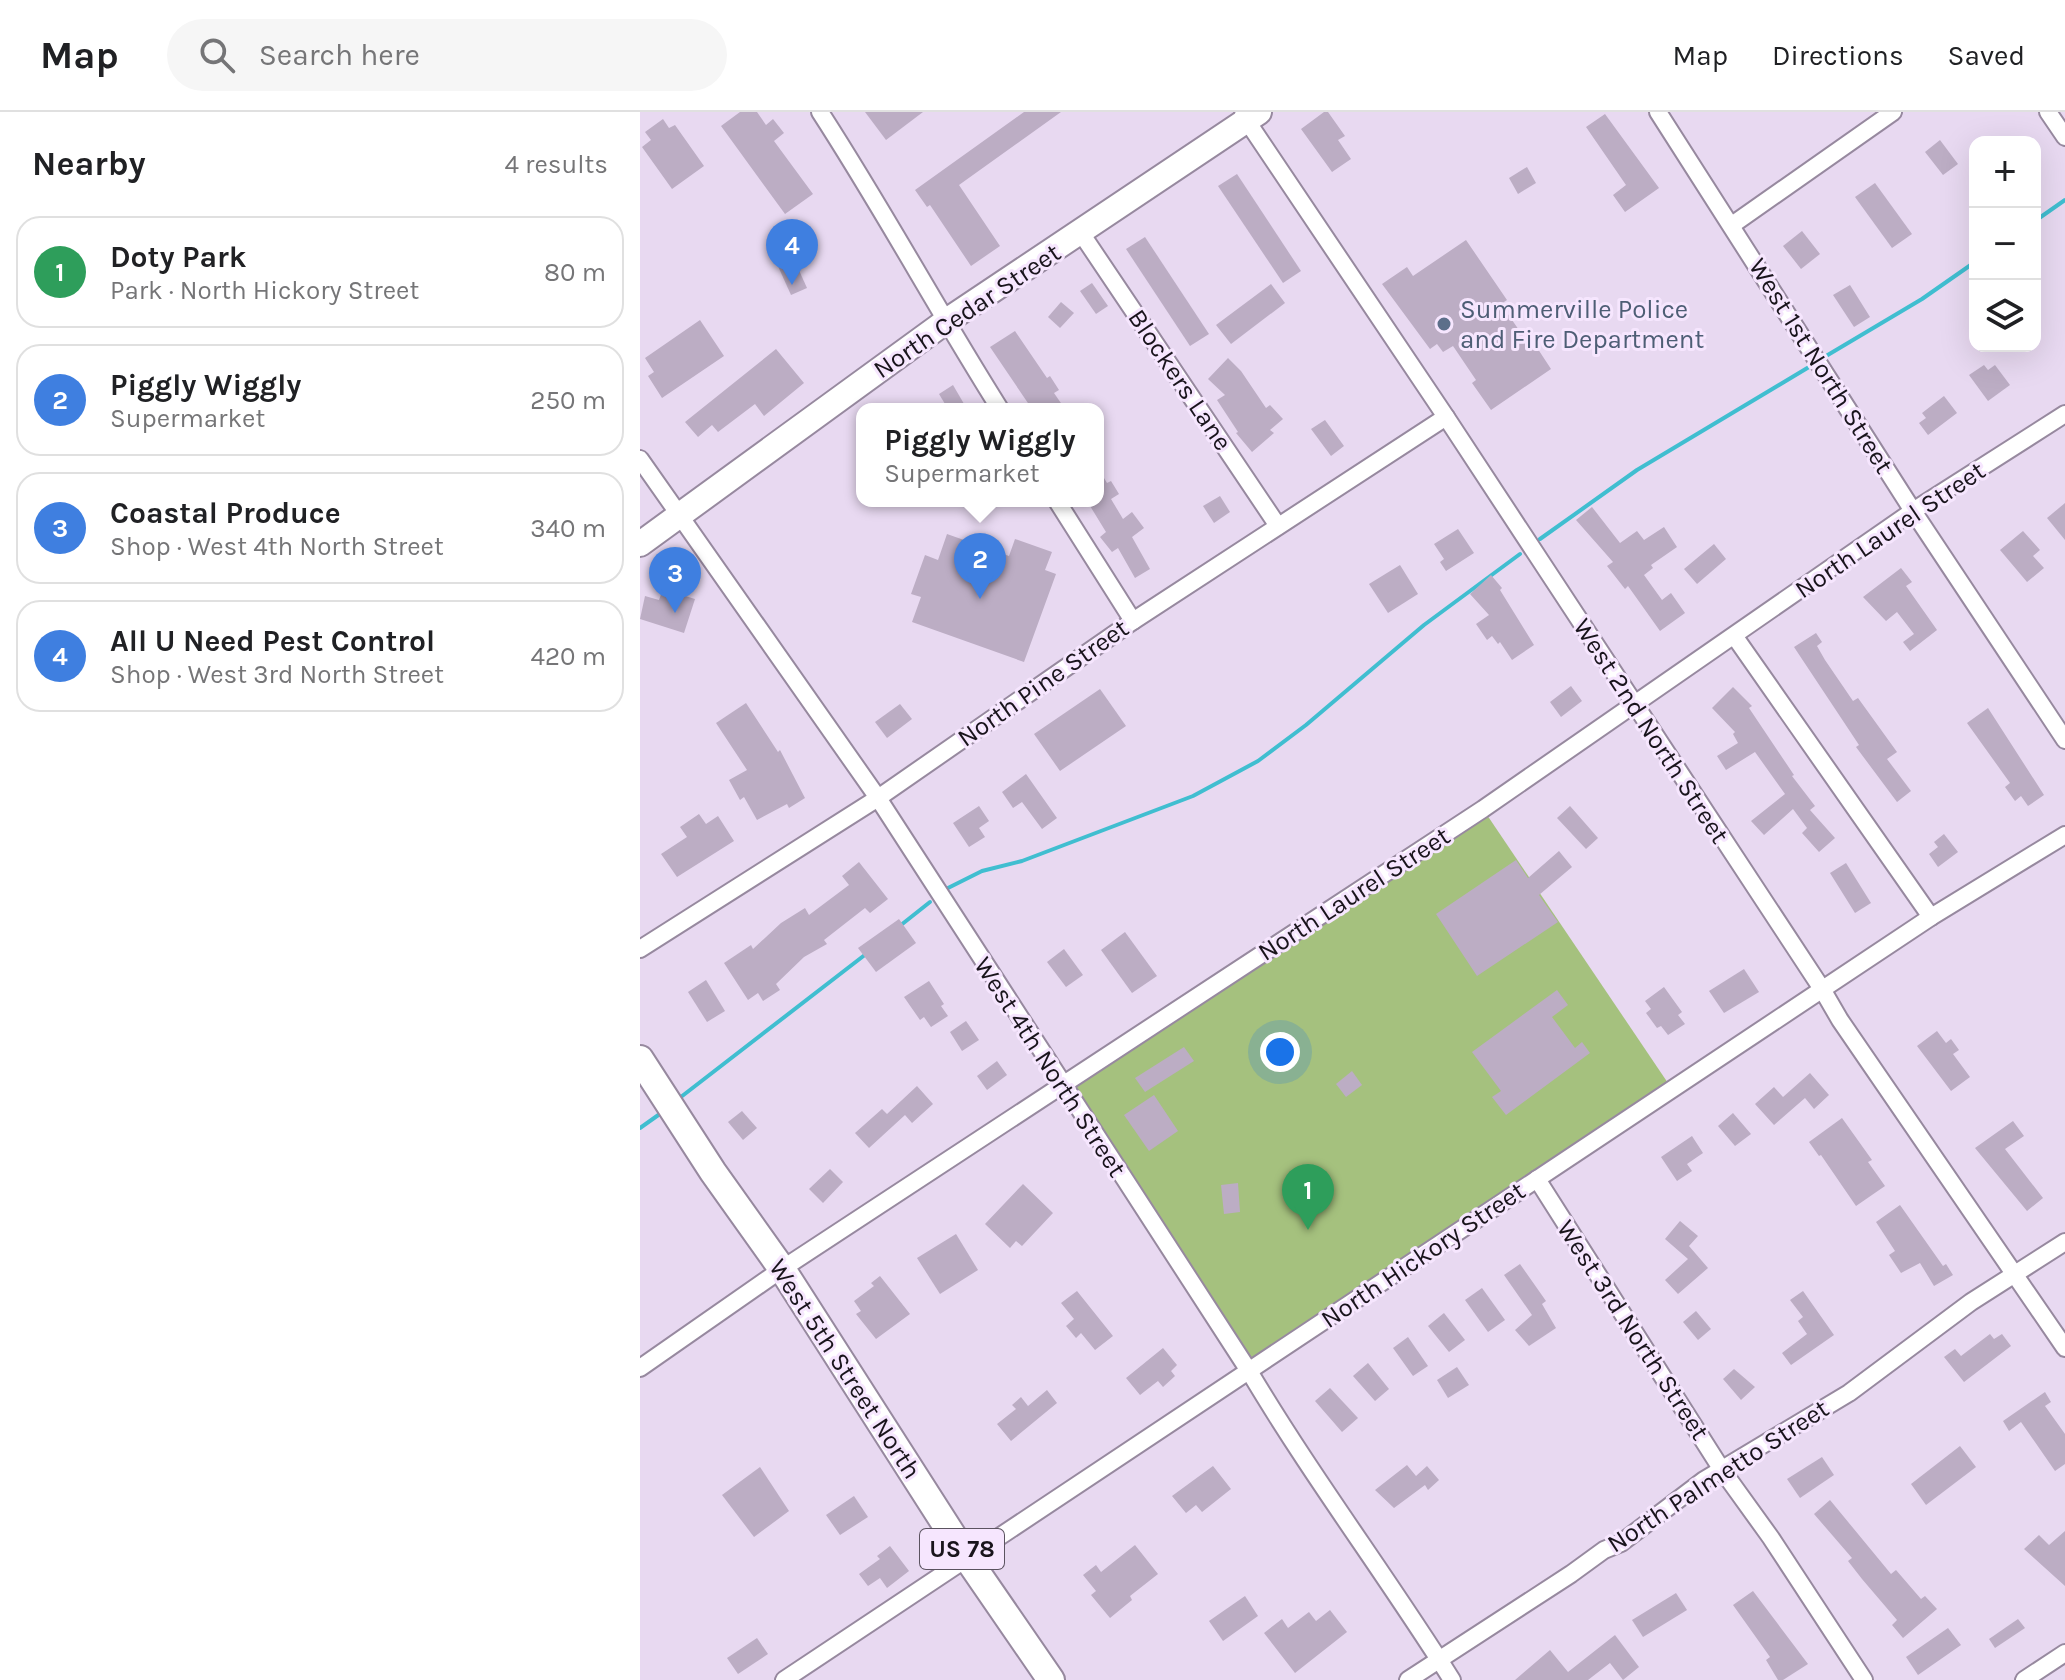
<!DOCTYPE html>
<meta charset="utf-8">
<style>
:root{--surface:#fff;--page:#f6f6f6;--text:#202124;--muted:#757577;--line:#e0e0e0;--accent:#3a8287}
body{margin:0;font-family:Karla,sans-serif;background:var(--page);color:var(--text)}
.controls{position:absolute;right:24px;top:24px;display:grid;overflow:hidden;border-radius:16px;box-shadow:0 8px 32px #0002}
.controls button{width:72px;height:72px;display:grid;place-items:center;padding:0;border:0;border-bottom:2px solid var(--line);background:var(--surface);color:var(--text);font:40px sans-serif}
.you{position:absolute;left:640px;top:940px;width:28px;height:28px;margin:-20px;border:6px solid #fff;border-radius:50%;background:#1a73e8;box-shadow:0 0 0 12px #1a73e833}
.badge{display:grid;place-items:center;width:52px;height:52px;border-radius:50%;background:var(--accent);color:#fff;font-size:26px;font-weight:700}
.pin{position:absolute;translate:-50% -66px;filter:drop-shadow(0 2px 4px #0008)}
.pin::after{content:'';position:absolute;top:42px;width:28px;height:24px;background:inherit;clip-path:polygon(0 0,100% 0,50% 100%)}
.popup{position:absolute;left:216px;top:291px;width:248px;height:104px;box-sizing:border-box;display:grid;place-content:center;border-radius:16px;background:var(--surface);filter:drop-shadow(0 2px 6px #0005);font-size:26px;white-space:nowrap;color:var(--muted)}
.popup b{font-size:30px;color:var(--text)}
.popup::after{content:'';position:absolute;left:50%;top:100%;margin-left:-16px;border:16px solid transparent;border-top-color:var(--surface)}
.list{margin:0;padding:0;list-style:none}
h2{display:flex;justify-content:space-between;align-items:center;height:104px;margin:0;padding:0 32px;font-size:34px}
h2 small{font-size:26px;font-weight:400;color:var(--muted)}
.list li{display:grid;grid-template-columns:52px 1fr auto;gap:24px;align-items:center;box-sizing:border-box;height:112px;margin:0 16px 16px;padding:0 16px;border:2px solid var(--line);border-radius:24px}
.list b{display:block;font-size:30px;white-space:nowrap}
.list p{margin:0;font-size:26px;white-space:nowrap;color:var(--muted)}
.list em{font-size:26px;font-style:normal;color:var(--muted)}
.icon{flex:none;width:44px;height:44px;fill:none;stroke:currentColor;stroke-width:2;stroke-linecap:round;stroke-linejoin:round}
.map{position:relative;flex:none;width:1425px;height:1568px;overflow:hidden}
header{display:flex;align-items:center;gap:48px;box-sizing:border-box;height:112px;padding:0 40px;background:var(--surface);border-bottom:2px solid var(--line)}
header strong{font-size:38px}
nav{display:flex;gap:44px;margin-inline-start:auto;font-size:28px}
.search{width:560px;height:72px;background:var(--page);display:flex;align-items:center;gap:20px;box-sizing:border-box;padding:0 28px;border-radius:44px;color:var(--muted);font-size:30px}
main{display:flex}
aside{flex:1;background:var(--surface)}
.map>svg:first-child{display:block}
</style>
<header>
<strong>Map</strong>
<div class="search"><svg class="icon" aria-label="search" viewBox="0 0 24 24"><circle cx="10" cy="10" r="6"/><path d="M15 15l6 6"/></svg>Search here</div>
<nav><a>Map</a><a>Directions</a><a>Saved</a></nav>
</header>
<main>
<aside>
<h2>Nearby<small>4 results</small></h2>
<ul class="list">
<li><span class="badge" style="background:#2e9e5b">1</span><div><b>Doty Park</b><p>Park · North Hickory Street</p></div><em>80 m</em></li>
<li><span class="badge" style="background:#3f7fe0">2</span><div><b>Piggly Wiggly</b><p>Supermarket</p></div><em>250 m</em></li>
<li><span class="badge" style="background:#3f7fe0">3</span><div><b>Coastal Produce</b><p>Shop · West 4th North Street</p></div><em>340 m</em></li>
<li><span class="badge" style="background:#3f7fe0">4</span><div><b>All U Need Pest Control</b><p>Shop · West 3rd North Street</p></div><em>420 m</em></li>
</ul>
</aside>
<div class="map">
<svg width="1425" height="1568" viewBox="0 0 1425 1568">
<rect width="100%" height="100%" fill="#e8d9f1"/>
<!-- green -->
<path fill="#a5c17e" d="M843,697L1032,977L609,1259L422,974Z"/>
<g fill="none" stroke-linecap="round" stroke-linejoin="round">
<!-- stream -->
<g stroke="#40bed0" stroke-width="4">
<path d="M1395,109L1425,88"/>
<path d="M1181,247L1282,187L1335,150"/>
<path d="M900,427L997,358L1174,252"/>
<path d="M306,777L342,759L382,749L553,684L618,649L666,613L784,513L880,442"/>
<path d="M261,813L290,790"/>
<path d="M37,988L226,842"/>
<path d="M0,1016L24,999"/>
</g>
</g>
<!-- building -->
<g fill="#bcadc4">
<path d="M100,0H117L126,13L133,7L144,21L134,29L173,82L145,102L81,14Z"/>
<path d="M225,0H283L246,28Z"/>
<path d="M384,0H421L319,73L360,134L331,154L290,93L287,95L275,78Z"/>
<path d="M684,0H688L705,24L698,28L711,47L692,60L661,17Z"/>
<path d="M965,2L1019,76L985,100L973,83L986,73L946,15Z"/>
<path d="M23,7L29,16L35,13L64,54L32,77L2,35L11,28L5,20Z"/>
<path d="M1300,28L1318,52L1303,63L1285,40Z"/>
<path d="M887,55L896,71L878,82L869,66Z"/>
<path d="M597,62L661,159L643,171L578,74Z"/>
<path d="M1235,71L1272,122L1252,136L1215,85Z"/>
<path d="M1162,119L1180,142L1161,157L1143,134Z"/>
<path d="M505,125L569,222L550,234L486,137Z"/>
<path d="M826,128L867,188L861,192L890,234L894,231L911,257L851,298L832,271L836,268L813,234L803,240L797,232L790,237L742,172L767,155L773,164Z"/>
<path d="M153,145L167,176L151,183L137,152Z"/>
<path d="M452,171L468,194L456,202L440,179Z"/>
<path d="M631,172L645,191L591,232L576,213Z"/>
<path d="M1210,173L1230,205L1214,215L1193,183Z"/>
<path d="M421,190L434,201L420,216L408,205Z"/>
<path d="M60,208L84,244L22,286L8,264L14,260L5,246Z"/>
<path d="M375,219L407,266L410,264L419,278L414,281L425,297H392L350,235Z"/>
<path d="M136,237L164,271L124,304L115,292L78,320L72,313L58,325L45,310Z"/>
<path d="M588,246L601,259L626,296L630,293L643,307L630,318L634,321L612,340L596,321L598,320L577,288L585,283L568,267Z"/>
<path d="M1344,253L1348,258L1355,253L1370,273L1348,289L1329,263Z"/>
<path d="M313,273L327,297H308L299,282Z"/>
<path d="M1304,284L1317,301L1288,323L1279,311L1286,306L1282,301Z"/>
<path d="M685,308L704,334L691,344L671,317Z"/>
<path d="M458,356L467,371L471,369L479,382L471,387L483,407L492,400L504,416L492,425L510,457L495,466L478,436L472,440L460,425L466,420L447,389H458Z"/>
<path d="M580,384L590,400L574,411L563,394Z"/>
<path d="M1425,391V428L1407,406Z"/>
<path d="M952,395L980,431L997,419L1004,428L1024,415L1037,435L1011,453L1013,456L1004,463L1022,488L1031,481L1045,501L1020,519L988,474L985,477L967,454L973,450L936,408Z"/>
<path d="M818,417L834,441L806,459L800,450L804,447L794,432Z"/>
<path d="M1383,419L1400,438L1393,444L1404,456L1387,470L1360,438Z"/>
<path d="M307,422L369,444L375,427L412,440L405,458L416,462L384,550L272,510L281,485L271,482L285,443L298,448Z"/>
<path d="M1074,432L1086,447L1057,472L1044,457Z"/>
<path d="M760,453L778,482L748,501L729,472Z"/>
<path d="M1261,456L1272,470L1266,474L1297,518L1270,539L1263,530L1274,522L1257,500L1246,509L1223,485Z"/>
<path d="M851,463L862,476L860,478L894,533L872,548L860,530L858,532L852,524L847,528L836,512L849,503L830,482Z"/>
<path d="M23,477L55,487L44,521L0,507L5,484L19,488Z"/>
<path d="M1176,521L1182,530L1177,534L1185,548L1213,589L1218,586L1257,640L1247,647L1271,679L1257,690L1216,635L1219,633L1154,535Z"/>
<path d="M931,574L942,589L921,605L910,590Z"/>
<path d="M1093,575L1112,594L1109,596L1154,663L1152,664L1175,694L1170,698L1195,726L1179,740L1162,721L1167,716L1153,697L1124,723L1111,709L1145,682L1115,640L1086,658L1077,644L1098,631L1093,622L1095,620L1072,596Z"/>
<path d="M460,577L486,614L420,659L394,622Z"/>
<path d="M106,591L138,640L140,638L165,686L149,696L147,692L117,708L104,685L100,688L89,668L107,658L76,611Z"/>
<path d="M260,592L272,607L247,626L235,610Z"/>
<path d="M1348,596L1404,683L1388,694L1381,684L1375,689L1365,675L1370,671L1327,611Z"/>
<path d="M386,662L417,706L402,717L382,690L373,696L362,680Z"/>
<path d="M339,694L349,709L339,716L345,725L329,735L313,711Z"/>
<path d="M930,694L958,726L946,737L917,706Z"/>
<path d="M59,702L66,712L78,704L94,729L37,765L21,742L47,725L40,715Z"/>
<path d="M1304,722L1318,740L1298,755L1289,742L1298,735L1294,730Z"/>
<path d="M919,739L932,755L899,783L918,810L837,864L796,802L876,748L888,766Z"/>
<path d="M219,750L248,787L230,801L225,796L184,828L187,832L164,845L136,872L140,878L123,889L118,881L108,888L84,851L111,833L113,837L141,811L165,796L169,803L209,773L202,764Z"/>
<path d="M1206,751L1231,791L1215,801L1190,761Z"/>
<path d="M259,807L276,831L236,860L218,836Z"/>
<path d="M485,820L517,864L492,881L461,838Z"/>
<path d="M424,837L443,863L426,875L407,850Z"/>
<path d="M1104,857L1119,880L1084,901L1069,879Z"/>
<path d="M66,868L85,899L67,910L48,880Z"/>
<path d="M289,869L304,892L301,894L308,904L291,915L284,905L280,908L264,885Z"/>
<path d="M1024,875L1042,900L1038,903L1045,912L1028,923L1021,914L1017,916L1006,901L1011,897L1005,889Z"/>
<path d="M917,878L928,893L912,905L935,936L942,930L950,941L866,1003L852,985L861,979L832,940Z"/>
<path d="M326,909L339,928L322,939L310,920Z"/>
<path d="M1297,919L1306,931L1311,927L1319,938L1313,942L1330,965L1311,979L1277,934Z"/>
<path d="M544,935L554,949L505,980L495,966Z"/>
<path d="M357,949L367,963L347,978L337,964Z"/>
<path d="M712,959L722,973L706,985L696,972Z"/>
<path d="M1170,961L1189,983L1174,997L1165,986L1134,1013L1115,992L1134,975L1143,985Z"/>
<path d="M277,974L293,992L272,1011L265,1003L229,1036L215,1021L242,997L247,1002Z"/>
<path d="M514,983L538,1019L509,1039L484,1003Z"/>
<path d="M102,999L117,1016L103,1028L88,1010Z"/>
<path d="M1093,1001L1111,1022L1095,1034L1078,1014Z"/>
<path d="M1202,1006L1232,1048L1228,1050L1245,1074L1216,1094L1181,1043L1179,1044L1169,1030Z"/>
<path d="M1373,1009L1384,1024L1365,1037L1403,1086L1387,1099L1335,1036Z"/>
<path d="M1052,1024L1063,1041L1047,1052L1052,1059L1037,1069L1021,1045Z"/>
<path d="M190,1057L203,1070L183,1091L169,1077Z"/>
<path d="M598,1071L600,1100L584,1102L581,1073Z"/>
<path d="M383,1072L413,1101L382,1134L376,1129L370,1136L345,1112Z"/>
<path d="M1260,1093L1303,1154L1306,1152L1313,1163L1294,1174L1280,1151L1261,1161L1249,1143L1255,1139L1236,1110Z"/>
<path d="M1040,1109L1058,1124L1049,1134L1068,1156L1038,1182L1025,1168L1048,1147L1025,1127Z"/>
<path d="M316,1122L338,1158L300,1182L277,1146Z"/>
<path d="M880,1152L906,1189L902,1192L916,1216L889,1234L875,1218L892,1203L864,1163Z"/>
<path d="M240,1164L270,1202L236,1227L216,1202L221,1199L214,1189L234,1174L231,1171Z"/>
<path d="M842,1176L865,1208L848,1220L825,1188Z"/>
<path d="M437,1179L473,1224L455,1238L441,1221L436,1226L426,1214L434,1207L421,1191Z"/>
<path d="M1163,1179L1194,1223L1151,1253L1142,1241L1167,1222L1158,1209L1163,1205L1150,1188Z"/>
<path d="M1056,1199L1071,1217L1058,1228L1043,1210Z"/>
<path d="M804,1201L825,1228L809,1240L788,1214Z"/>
<path d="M1350,1222L1354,1227L1362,1222L1371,1234L1324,1270L1304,1245L1315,1237L1321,1244Z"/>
<path d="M768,1225L788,1254L773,1264L753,1236Z"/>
<path d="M523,1236L537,1253L531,1259L535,1264L523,1275L518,1269L500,1283L486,1266Z"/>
<path d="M728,1251L749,1277L735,1289L713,1264Z"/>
<path d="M817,1255L829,1273L808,1286L797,1268Z"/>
<path d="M1094,1257L1115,1275L1101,1288L1083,1267Z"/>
<path d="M690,1276L718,1306L702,1320L675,1289Z"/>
<path d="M407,1278L417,1291L371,1329L357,1312L376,1297L372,1293L381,1285L388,1294Z"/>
<path d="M1405,1280L1411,1290L1405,1294L1425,1322V1352L1415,1359L1381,1310L1369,1319L1363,1309Z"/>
<path d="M1320,1334L1336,1355L1286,1393L1271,1372Z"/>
<path d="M1182,1345L1194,1363L1160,1386L1147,1367Z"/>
<path d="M767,1353L776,1364L787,1354L799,1368L788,1378L785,1373L754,1396L735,1378Z"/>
<path d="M573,1354L591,1377L562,1400L556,1393L546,1401L532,1384Z"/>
<path d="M120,1355L149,1399L114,1425L82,1383Z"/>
<path d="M214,1384L228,1405L200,1423L186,1403Z"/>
<path d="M1190,1388L1251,1462L1256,1458L1281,1487L1285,1484L1297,1497L1263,1526L1252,1513L1257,1508L1222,1467L1208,1449L1212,1446L1174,1402Z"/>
<path d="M1425,1419V1474L1384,1437L1399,1423L1409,1433Z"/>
<path d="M495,1433L518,1462L490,1484L492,1488L470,1506L451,1483L456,1479L443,1463L456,1453L461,1460Z"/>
<path d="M250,1434L269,1459L247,1476L240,1466L228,1474L219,1462L240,1447L237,1444Z"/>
<path d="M1113,1479L1168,1552L1143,1568H1138L1126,1548L1130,1545L1093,1493Z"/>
<path d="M1036,1481L1047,1498L1003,1525L992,1508Z"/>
<path d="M605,1484L618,1504L583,1529L569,1509Z"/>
<path d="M690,1498L707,1520L655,1561L624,1521L642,1507L648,1516L669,1500L676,1509Z"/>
<path d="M1378,1507L1385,1516L1355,1536L1349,1527Z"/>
<path d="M1308,1516L1321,1533L1278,1563L1266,1545Z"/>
<path d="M975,1523L999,1555L983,1568L970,1551L948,1568H875L910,1538L928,1560Z"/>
<path d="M117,1526L128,1542L98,1562L87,1546Z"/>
</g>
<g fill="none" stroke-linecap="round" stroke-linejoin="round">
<!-- street casing -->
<g stroke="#97899f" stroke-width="20">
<g id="street">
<path d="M180,0C243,97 298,199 360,297"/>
<path d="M1018,0L1273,399L1425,628"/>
<path d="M1408,0L1425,25"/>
<path d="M603,3L806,305L1182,877L1200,908L1425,1236"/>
<path d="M1092,113L1253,0"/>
<path d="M441,121L638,414"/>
<path d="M0,347L238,686L609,1259C672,1365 746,1463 812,1568"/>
<path d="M417,389L493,509"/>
<path d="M1095,525L1291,805"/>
<path d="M0,837L238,686L493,509L806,305"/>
<path d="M897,1067L1082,1358L1131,1426L1224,1568"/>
<path d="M0,1256L142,1157L843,697L1273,399L1425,302"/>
<path d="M144,1568L1291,805L1425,723"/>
<path d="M768,1568L931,1462L964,1438L981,1431L1064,1368L1209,1281L1331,1190L1425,1130"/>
<path d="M1384,1568L1425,1541"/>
</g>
</g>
<!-- secondary casing -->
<g stroke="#97899f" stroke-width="28">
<path id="secondary" d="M0,432L305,210L619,0"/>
</g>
<!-- primary casing -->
<g stroke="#97899f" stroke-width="30">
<path id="primary" d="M0,947L73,1060L142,1157L327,1446L411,1568"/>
</g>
<!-- street -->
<use href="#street" stroke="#fff" stroke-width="16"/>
<!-- secondary -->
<use href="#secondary" stroke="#fff" stroke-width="24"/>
<!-- primary -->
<use href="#primary" stroke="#fff" stroke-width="26"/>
</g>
<!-- markers -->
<circle fill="#5c6f8a" stroke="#f6e6fe" stroke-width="3" cx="804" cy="212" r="8"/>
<g text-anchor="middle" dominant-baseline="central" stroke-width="6" stroke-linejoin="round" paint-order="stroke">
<!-- shield labels -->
<rect fill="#f6e6fe" stroke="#5b5360" stroke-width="2" x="280" y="1417" width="84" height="40" rx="6"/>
<g font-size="24" font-weight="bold" fill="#19141c">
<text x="322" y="1437">US 78</text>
</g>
<!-- service labels -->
<g font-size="26" fill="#4e5e75" stroke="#f6e6fe" text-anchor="start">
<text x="820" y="197">Summerville Police<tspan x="820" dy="30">and Fire Department</tspan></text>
</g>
<!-- street labels -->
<g font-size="26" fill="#19141c" stroke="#f6e6fe">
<text transform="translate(327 199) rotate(-34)">North Cedar Street</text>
<text transform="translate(1181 254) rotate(58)">West 1st North Street</text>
<text transform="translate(540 268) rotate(56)">Blockers Lane</text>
<text transform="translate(1250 418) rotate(-34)">North Laurel Street</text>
<text transform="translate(403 571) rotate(-35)">North Pine Street</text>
<text transform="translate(1011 619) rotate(57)">West 2nd North Street</text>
<text transform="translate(714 782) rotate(-33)">North Laurel Street</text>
<text transform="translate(410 955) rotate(57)">West 4th North Street</text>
<text transform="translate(783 1143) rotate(-34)">North Hickory Street</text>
<text transform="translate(993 1218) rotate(57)">West 3rd North Street</text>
<text transform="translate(205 1257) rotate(57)">West 5th Street North</text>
<text transform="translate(1078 1364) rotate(-33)">North Palmetto Street</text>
</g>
</g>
</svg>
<div class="controls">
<button>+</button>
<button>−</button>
<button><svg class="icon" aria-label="layers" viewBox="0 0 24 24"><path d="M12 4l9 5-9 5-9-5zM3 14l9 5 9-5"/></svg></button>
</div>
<div class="you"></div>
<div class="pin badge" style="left:668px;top:1118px;background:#2e9e5b">1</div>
<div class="pin badge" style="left:340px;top:487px;background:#3f7fe0">2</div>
<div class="popup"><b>Piggly Wiggly</b>Supermarket</div>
<div class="pin badge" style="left:35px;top:501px;background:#3f7fe0">3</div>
<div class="pin badge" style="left:152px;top:173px;background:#3f7fe0">4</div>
</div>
</main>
